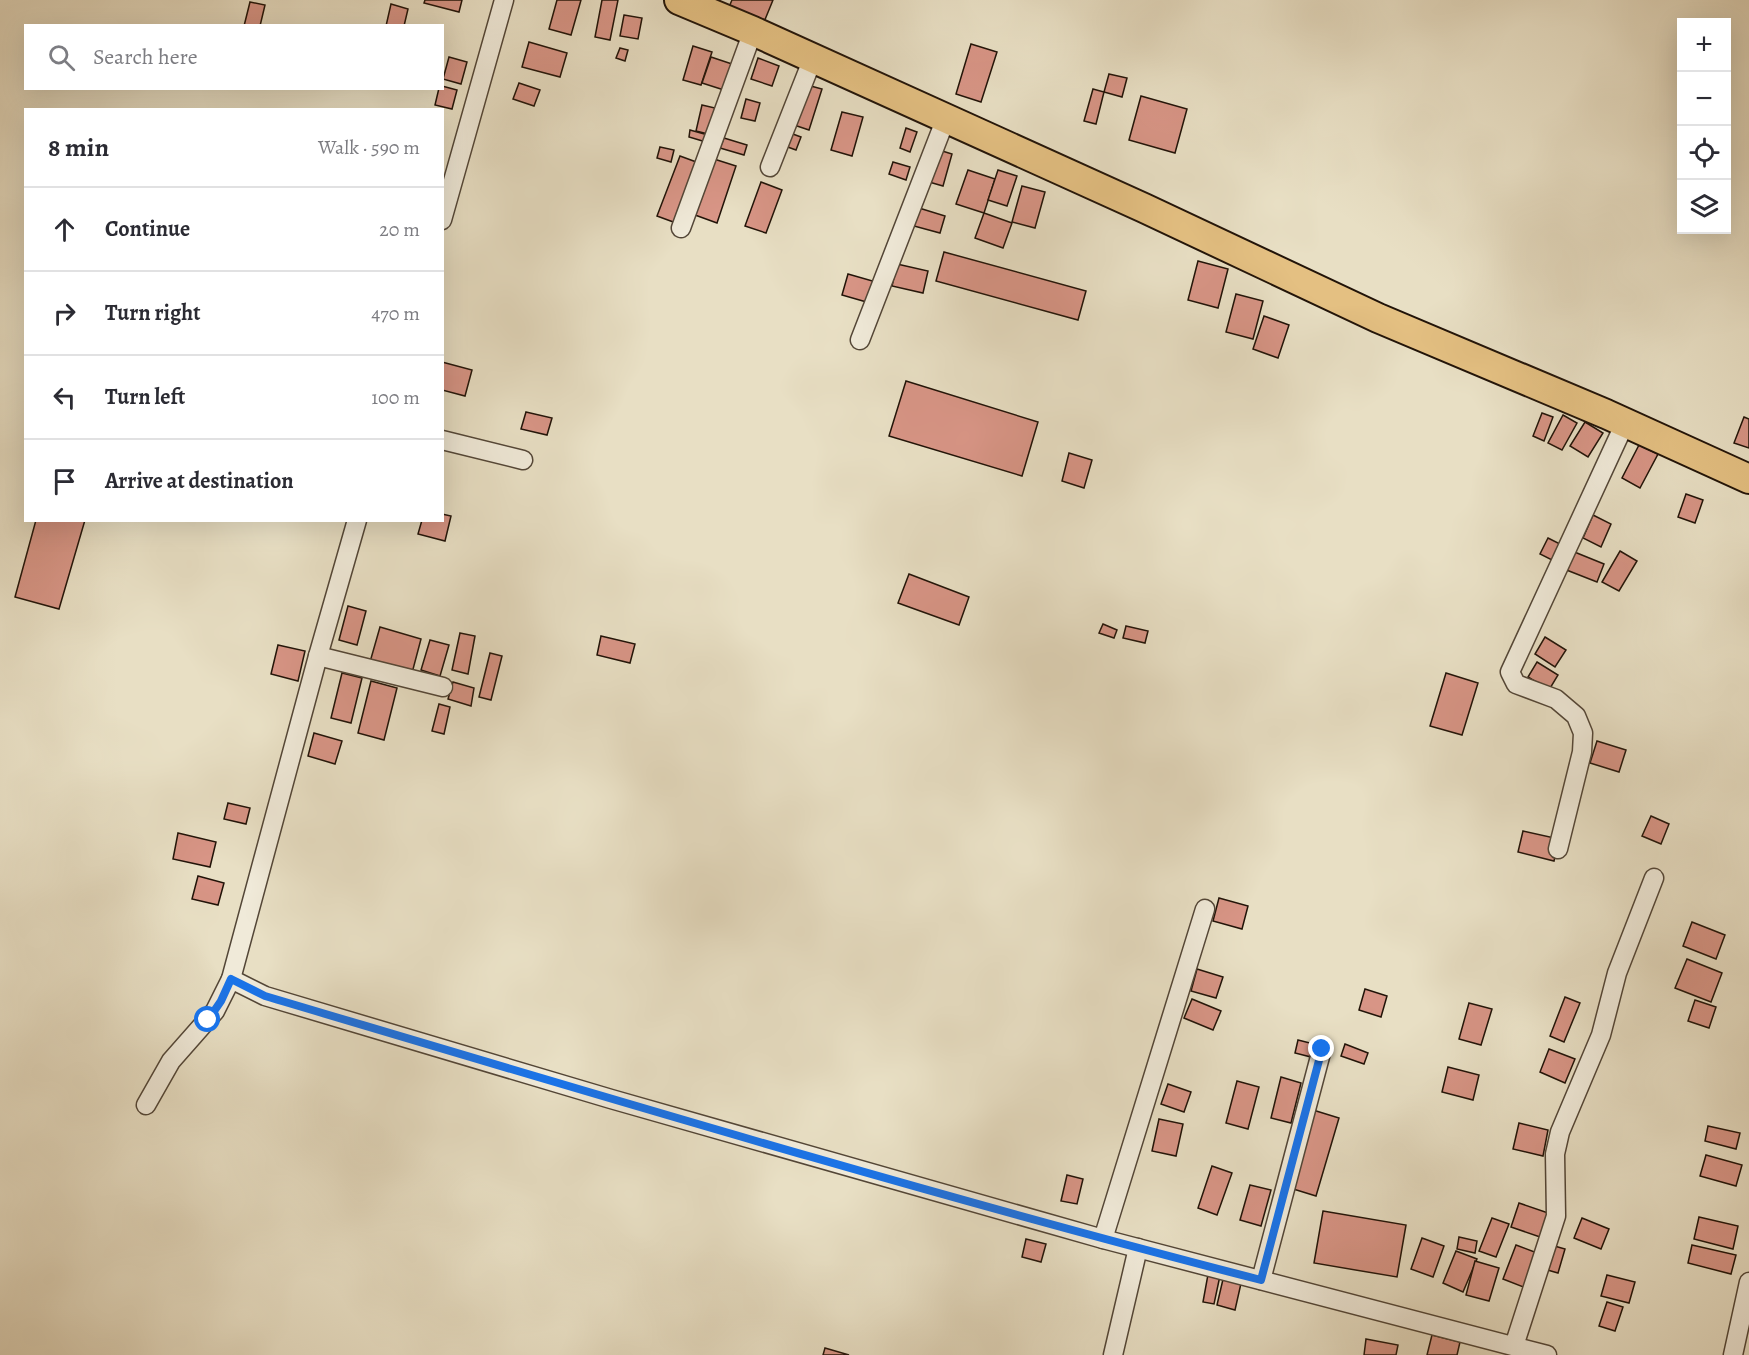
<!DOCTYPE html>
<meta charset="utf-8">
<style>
:root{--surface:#fff;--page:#f7f7f7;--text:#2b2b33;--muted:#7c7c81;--line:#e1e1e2}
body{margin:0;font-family:Alegreya,serif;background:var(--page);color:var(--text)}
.controls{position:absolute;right:18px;top:18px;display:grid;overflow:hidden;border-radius:0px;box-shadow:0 6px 24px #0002}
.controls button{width:54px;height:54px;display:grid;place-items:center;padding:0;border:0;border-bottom:2px solid var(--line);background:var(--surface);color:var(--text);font:30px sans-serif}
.stop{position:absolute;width:18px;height:18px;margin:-14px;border:4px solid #1a73e8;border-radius:50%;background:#fff}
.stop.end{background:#1a73e8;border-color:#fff;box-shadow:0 2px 6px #0008}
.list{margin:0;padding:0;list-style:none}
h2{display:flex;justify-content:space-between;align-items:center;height:78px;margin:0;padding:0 24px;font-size:26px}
h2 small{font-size:20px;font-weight:400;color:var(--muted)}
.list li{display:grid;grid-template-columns:39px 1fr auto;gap:18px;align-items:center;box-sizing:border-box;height:84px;padding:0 24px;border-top:2px solid var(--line)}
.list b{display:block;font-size:22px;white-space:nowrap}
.list em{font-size:20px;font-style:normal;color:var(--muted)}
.icon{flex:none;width:33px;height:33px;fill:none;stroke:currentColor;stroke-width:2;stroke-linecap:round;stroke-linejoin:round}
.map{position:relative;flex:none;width:1749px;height:1355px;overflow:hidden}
.search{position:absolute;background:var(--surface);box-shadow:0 6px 24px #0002;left:24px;top:24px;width:420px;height:66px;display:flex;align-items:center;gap:15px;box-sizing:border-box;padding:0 21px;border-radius:0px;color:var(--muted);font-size:22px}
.panel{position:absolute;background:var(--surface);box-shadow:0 6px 24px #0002;left:24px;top:108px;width:420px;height:414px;border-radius:0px}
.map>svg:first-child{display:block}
</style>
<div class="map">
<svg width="1749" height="1355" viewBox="0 0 1749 1355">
<rect width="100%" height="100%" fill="#e8dfc4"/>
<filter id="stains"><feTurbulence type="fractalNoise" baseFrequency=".00333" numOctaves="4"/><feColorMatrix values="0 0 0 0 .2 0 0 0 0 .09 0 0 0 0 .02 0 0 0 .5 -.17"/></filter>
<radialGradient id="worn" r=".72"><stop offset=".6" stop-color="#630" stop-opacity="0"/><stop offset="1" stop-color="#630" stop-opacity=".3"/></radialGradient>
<!-- building -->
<g fill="#d89586" stroke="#211308" stroke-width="1.5">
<path d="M425,0H462L459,12L424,3Z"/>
<path d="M557,0H581L571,35L549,29Z"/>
<path d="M602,0H618L610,40L595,37Z"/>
<path d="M732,0H773L764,22L729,7Z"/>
<path d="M250,2L265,5L260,26H244Z"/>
<path d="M391,4L408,9L404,26H386Z"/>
<path d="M624,15L642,18L638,39L620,36Z"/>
<path d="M529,42L567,53L560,77L522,67Z"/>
<path d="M971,44L997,52L981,102L956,94Z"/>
<path d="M693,46L712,52L701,85L683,80Z"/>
<path d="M620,48L628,50L625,61L616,58Z"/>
<path d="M449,57L467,62L461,84L443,79Z"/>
<path d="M711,57L732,64L724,90L702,83Z"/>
<path d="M758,58L779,66L772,86L751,79Z"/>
<path d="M1109,74L1127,78L1122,97L1104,92Z"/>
<path d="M519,83L540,90L534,106L513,99Z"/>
<path d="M807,85L822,89L809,130L794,125Z"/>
<path d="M442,86L457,90L452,109L435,105L439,88H442Z"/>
<path d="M1093,89L1104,92L1096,124L1084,121Z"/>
<path d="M1141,96L1187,109L1175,153L1129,140Z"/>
<path d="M746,99L760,103L755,121L741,118Z"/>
<path d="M702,105L715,108L708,134L696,131Z"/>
<path d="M842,112L863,117L852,156L831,150Z"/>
<path d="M906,128L917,132L910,152L900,148Z"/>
<path d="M690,130L708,135L706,142L689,137Z"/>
<path d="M790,133L801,137L796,150L785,146Z"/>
<path d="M724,138L747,145L744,155L720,148Z"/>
<path d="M660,147L674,150L671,162L657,158Z"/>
<path d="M939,150L952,154L943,186L929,182Z"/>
<path d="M680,156L699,163L676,223L657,216Z"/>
<path d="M714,159L736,166L717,223L695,215Z"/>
<path d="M893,162L910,167L906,180L889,174Z"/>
<path d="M968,170L995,179L984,213L956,204Z"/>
<path d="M998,170L1017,176L1007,206L988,200Z"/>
<path d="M761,182L782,190L766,233L745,226Z"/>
<path d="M1022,186L1045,192L1035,228L1012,222Z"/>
<path d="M919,208L945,216L940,233L914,226Z"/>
<path d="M984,213L1012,223L1003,248L975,238Z"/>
<path d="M944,252L1086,291L1078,320L936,281Z"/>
<path d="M1198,261L1228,269L1218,308L1188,300Z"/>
<path d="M897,264L928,271L923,293L892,286Z"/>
<path d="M848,274L876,282L870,303L842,295Z"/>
<path d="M1236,294L1263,301L1253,339L1226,332Z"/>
<path d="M1264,316L1289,325L1278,358L1253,349Z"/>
<path d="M442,362L472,370L465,396L442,390Z"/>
<path d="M906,381L1038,422L1022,476L889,436Z"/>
<path d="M526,412L552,418L547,435L521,429Z"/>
<path d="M1542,413L1553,417L1544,441L1533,436Z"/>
<path d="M1563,415L1577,423L1562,450L1548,443Z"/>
<path d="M1744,417L1749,419V448L1734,443Z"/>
<path d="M1585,422L1603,433L1588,457L1570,446Z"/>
<path d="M1639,445L1658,454L1640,488L1622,478Z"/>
<path d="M1069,453L1092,460L1084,488L1062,481Z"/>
<path d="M1686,494L1703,500L1695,523L1678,517Z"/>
<path d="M442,514L451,516L445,541L418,534L422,520H442Z"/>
<path d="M1593,515L1611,524L1601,547L1583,538Z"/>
<path d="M36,520H85L59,609L15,597Z"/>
<path d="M1548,538L1566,547L1558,563L1540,554Z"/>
<path d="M1572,551L1604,564L1597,582L1564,569Z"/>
<path d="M1620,551L1637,561L1619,591L1602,582Z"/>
<path d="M909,574L969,597L959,625L898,603Z"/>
<path d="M348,606L366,611L357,645L339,640Z"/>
<path d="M1103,624L1117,630L1114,638L1099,633Z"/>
<path d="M1126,626L1148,631L1145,643L1123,638Z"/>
<path d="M380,627L421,639L412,673L370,662Z"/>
<path d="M460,633L475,636L468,674L452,670Z"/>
<path d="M601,636L635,644L630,663L597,655Z"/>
<path d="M1545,637L1566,650L1555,667L1535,654Z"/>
<path d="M430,640L449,645L440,676L421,670Z"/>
<path d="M278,645L305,651L298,681L271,674Z"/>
<path d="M490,653L502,656L491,700L479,697Z"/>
<path d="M1537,662L1558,675L1549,690L1528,677Z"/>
<path d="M342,673L362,678L351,723L331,718Z"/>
<path d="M1446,673L1478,683L1462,735L1430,726Z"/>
<path d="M371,681L397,688L384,740L358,733Z"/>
<path d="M453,682L474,688L471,706L448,699Z"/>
<path d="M439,704L450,707L444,734L432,731Z"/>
<path d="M314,733L342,741L335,764L308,756Z"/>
<path d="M1597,741L1626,750L1619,772L1590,763Z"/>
<path d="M228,803L250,808L246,824L224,819Z"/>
<path d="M1651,816L1669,824L1661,844L1642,836Z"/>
<path d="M1523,831L1559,839L1554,861L1518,852Z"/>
<path d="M178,833L216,842L210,867L173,859Z"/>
<path d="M198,876L224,883L218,905L192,899Z"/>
<path d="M1219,898L1248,906L1242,929L1213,921Z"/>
<path d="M1692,922L1725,935L1716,959L1683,946Z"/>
<path d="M1687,959L1722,973L1711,1002L1675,988Z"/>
<path d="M1197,969L1223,977L1216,998L1191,991Z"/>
<path d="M1365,989L1387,996L1381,1017L1359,1010Z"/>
<path d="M1565,997L1580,1003L1564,1042L1550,1036Z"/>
<path d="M1192,999L1221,1011L1213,1030L1184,1018Z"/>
<path d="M1695,1000L1716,1007L1709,1028L1688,1021Z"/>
<path d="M1469,1003L1492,1009L1481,1045L1459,1039Z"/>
<path d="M1298,1040L1314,1044L1311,1057L1295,1053Z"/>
<path d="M1345,1044L1368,1053L1364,1064L1341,1056Z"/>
<path d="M1549,1049L1575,1059L1565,1083L1540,1072Z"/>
<path d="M1448,1067L1479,1075L1473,1100L1442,1092Z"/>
<path d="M1281,1077L1301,1083L1291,1123L1271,1118Z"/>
<path d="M1237,1081L1259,1087L1248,1129L1226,1123Z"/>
<path d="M1168,1084L1191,1092L1184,1112L1161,1104Z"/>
<path d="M1313,1110L1339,1118L1316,1196L1290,1188Z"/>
<path d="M1159,1119L1183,1124L1176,1156L1152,1151Z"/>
<path d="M1519,1123L1548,1130L1543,1156L1513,1149Z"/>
<path d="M1708,1126L1740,1133L1736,1149L1705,1141Z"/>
<path d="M1706,1155L1742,1165L1736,1186L1700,1176Z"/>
<path d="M1212,1166L1232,1173L1217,1215L1198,1208Z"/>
<path d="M1067,1175L1083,1179L1077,1204L1061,1201Z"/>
<path d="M1250,1185L1271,1190L1261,1226L1240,1220Z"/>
<path d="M1519,1203L1554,1215L1546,1239L1511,1227Z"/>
<path d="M1323,1211L1406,1225L1397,1277L1314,1263Z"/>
<path d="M1699,1217L1738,1226L1733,1249L1694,1239Z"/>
<path d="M1492,1218L1509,1224L1496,1257L1479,1251Z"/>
<path d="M1582,1218L1609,1229L1601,1249L1574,1238Z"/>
<path d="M1459,1237L1477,1241L1475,1253L1457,1249Z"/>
<path d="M1422,1238L1444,1246L1433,1277L1411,1269Z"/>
<path d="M1026,1239L1046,1244L1041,1262L1022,1257Z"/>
<path d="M1516,1245L1545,1256L1531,1290L1503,1279Z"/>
<path d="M1551,1245L1565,1249L1558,1273L1544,1269Z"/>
<path d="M1692,1245L1736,1255L1731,1274L1688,1263Z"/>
<path d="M1456,1251L1477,1259L1463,1292L1443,1283Z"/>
<path d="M1475,1261L1499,1268L1489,1301L1466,1295Z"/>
<path d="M1209,1269L1221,1271L1214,1304L1203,1302Z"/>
<path d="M1224,1275L1242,1279L1235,1310L1217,1305Z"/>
<path d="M1607,1275L1635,1282L1629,1303L1601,1296Z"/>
<path d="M1607,1302L1623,1307L1615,1331L1599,1326Z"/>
<path d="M1432,1335L1460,1342L1457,1355H1427Z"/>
<path d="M1366,1339L1398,1345L1396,1355H1364Z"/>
<path d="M825,1348L849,1355H823Z"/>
</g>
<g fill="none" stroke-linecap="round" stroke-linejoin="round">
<!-- minor casing -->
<g stroke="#534637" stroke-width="21">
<g id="minor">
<path d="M770,167L813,58"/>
<path d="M442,220L504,0"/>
<path d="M681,228L753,31"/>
<path d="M860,340L946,118"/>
<path d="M442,440L523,460"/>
<path d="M318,656L443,687"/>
<path d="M1558,849L1582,752L1583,733L1576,716L1556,699L1516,684L1510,672L1625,423"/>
<path d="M231,979L265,996L611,1099L1103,1239L1547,1355"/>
<path d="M146,1105L171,1061L215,1011L231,979L318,656L357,520"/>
<path d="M1103,1239L1205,909"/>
<path d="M1261,1280L1322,1049"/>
<path d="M1514,1346L1556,1216L1555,1154L1560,1132L1601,1035L1617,973L1654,878"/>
<path d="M1113,1355L1138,1248"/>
<path d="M1733,1355L1749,1282"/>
</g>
</g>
<!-- primary casing -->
<g stroke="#211308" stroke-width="32">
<path id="primary" d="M679,0L753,31L1144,208L1378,318L1606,414L1749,479"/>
</g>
<!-- minor -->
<use href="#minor" stroke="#f0ead9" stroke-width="18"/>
<!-- primary -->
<use href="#primary" stroke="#e4c082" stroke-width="28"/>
</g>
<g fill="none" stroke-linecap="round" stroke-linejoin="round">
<!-- route -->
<path stroke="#1a73e8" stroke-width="8" d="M208,1020L221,1001L231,979L265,996C595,1094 926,1194 1261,1280L1322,1049"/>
</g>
<rect width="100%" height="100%" filter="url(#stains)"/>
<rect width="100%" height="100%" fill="url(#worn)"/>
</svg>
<div class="controls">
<button>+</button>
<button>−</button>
<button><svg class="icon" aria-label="locate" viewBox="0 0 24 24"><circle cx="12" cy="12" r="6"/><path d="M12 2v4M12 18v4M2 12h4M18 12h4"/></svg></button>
<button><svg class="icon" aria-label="layers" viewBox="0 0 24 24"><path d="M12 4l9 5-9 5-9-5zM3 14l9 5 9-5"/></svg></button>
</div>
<div class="stop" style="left:208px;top:1020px"></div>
<div class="stop end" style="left:1322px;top:1049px"></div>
<div class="search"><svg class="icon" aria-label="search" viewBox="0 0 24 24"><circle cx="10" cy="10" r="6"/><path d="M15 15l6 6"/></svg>Search here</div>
<section class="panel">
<h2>8 min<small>Walk · 590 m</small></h2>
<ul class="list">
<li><svg class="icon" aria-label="ahead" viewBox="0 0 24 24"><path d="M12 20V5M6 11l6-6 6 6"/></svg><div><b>Continue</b></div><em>20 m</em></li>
<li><svg class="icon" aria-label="right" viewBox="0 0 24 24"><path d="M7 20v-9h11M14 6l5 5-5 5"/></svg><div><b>Turn right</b></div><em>470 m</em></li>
<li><svg class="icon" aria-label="left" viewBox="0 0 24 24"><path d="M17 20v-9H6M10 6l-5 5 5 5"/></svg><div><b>Turn left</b></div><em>100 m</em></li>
<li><svg class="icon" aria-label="arrive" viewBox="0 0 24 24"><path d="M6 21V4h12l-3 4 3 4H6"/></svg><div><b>Arrive at destination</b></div></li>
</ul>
</section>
</div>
